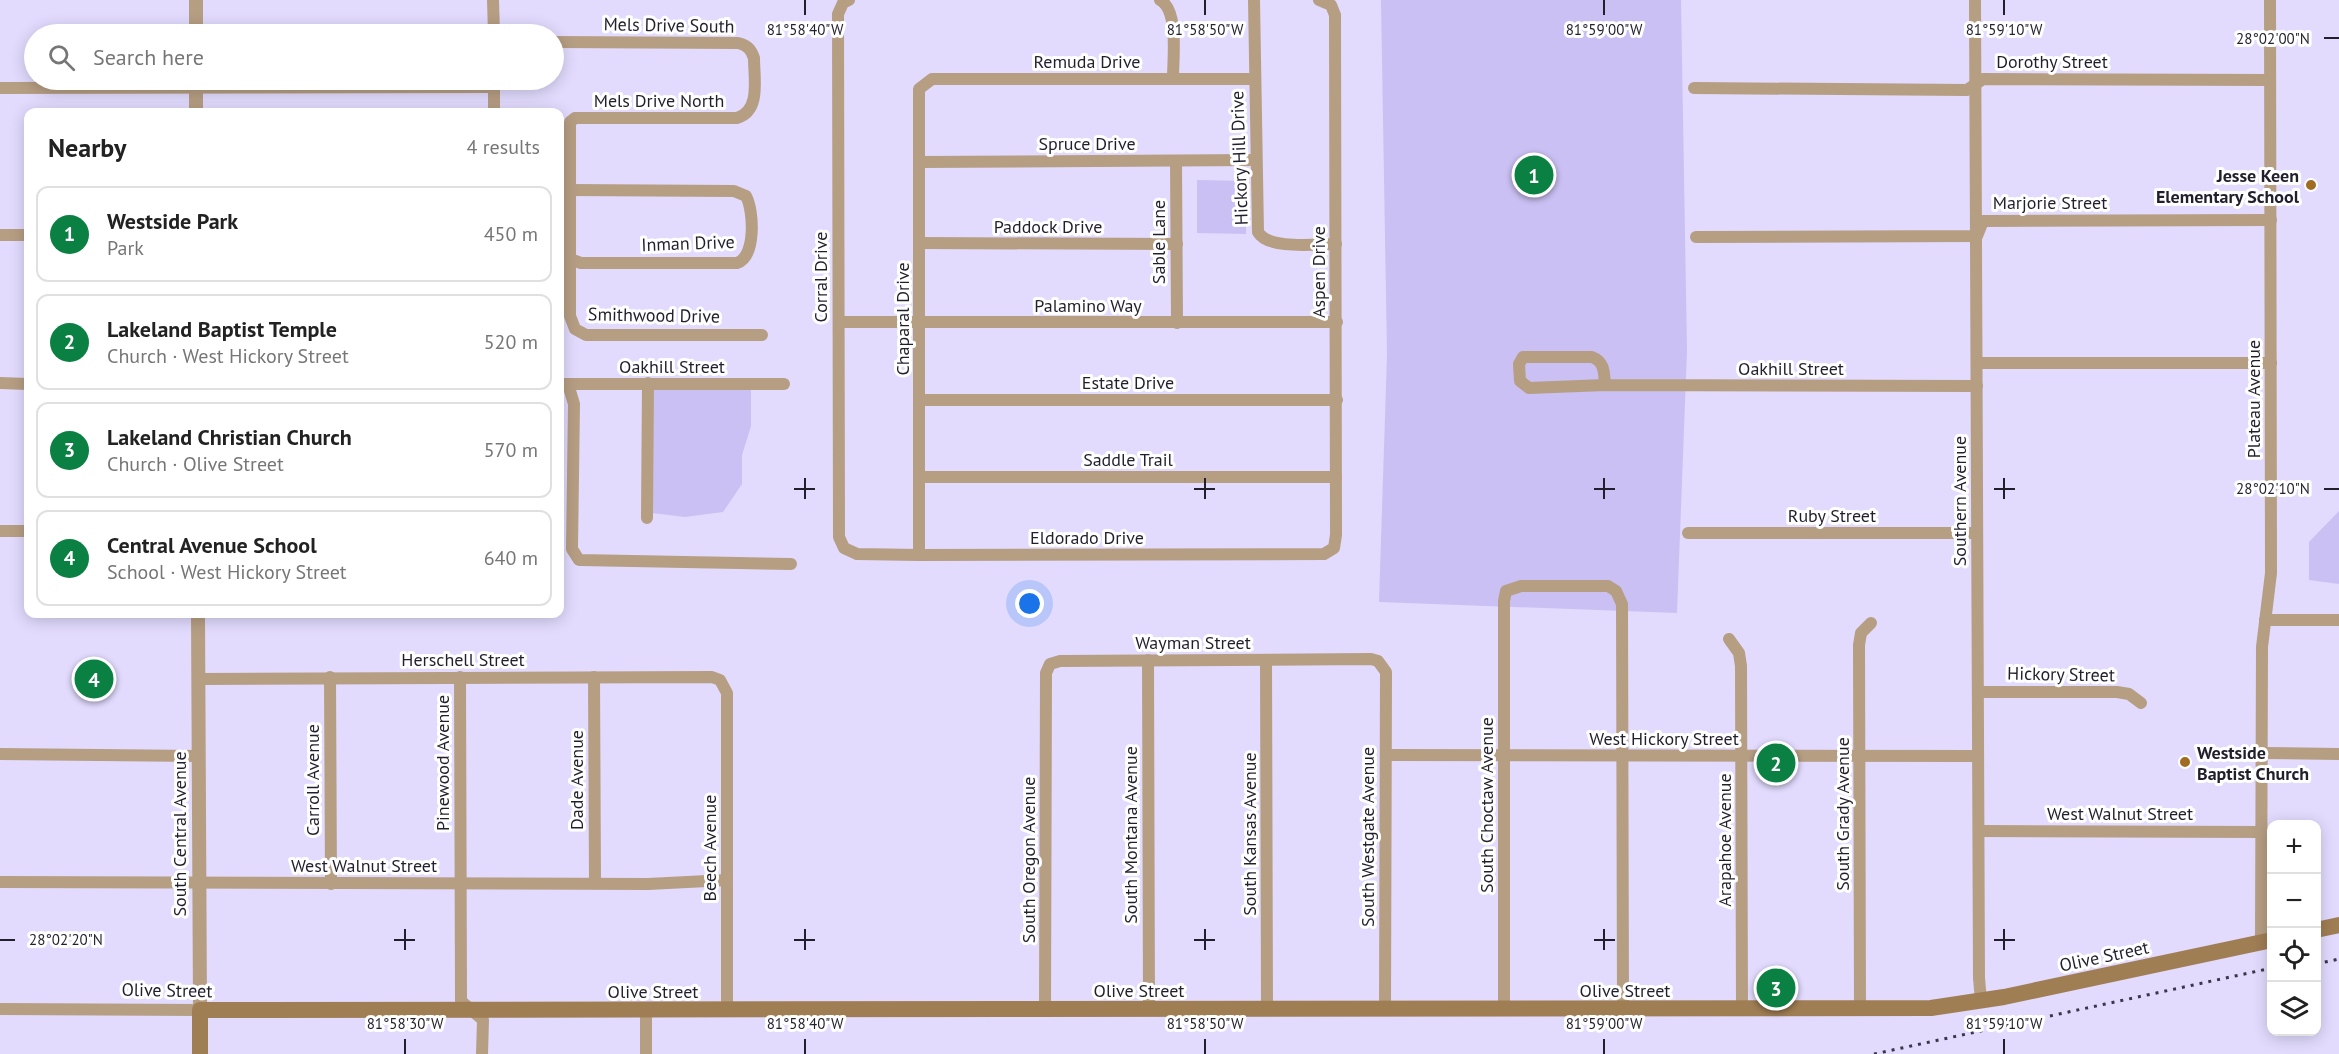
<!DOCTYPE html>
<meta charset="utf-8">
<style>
:root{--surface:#fff;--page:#f6f6f6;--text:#222;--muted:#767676;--line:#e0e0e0;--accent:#0b8043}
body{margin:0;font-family:"PT Sans",sans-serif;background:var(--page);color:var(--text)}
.controls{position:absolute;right:18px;bottom:18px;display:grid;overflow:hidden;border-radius:12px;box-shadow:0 3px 15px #0003}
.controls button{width:54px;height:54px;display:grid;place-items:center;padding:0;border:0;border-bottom:2px solid var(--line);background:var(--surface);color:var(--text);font:30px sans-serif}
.you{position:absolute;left:1030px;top:604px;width:21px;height:21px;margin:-15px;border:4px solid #fff;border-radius:50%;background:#1a73e8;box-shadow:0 0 0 9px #1a73e833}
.badge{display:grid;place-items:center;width:39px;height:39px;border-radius:50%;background:var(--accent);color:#fff;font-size:20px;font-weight:700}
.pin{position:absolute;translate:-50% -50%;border:3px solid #fff;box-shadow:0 2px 6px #0006}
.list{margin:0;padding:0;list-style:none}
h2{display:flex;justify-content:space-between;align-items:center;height:78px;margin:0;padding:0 24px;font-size:26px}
h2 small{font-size:20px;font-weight:400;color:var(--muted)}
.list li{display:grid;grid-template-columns:39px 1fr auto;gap:18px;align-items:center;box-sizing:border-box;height:96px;margin:0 12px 12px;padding:0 12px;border:2px solid var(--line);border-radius:12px}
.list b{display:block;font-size:22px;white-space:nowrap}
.list p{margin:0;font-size:20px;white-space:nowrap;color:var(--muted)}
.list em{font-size:20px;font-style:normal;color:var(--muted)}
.icon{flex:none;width:33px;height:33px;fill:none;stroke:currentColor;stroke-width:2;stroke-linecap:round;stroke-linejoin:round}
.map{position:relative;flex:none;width:2339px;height:1054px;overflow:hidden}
.search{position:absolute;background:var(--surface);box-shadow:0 3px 15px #0003;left:24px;top:24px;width:540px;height:66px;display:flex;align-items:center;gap:15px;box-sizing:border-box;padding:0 21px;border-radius:33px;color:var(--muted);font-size:22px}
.panel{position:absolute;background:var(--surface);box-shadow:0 3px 15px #0003;left:24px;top:108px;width:540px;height:510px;border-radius:12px}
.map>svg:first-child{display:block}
</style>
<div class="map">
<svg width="2339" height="1054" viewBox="0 0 2339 1054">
<rect width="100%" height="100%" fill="#e2dbfe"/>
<!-- green -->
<g fill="#cbc0f3">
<path d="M1381,0H1681L1687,350L1677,613L1379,602L1387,355Z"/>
<path d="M1197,180L1246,181V234L1197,233Z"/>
<path d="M653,389H751V426L742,455V484L723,512L685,517L652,513Z"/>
<path d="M2339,511V584L2309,580V542Z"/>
</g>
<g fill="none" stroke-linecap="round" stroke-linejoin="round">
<!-- minor -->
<g stroke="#b69e83" stroke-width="12">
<path d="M493,0L494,34"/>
<path d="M849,0L843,3L838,14L839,537L844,548L857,554L919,555L1324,554L1334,548L1336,535L1335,15L1331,5L1319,0"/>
<path d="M1160,0C1179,10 1173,58 1173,79"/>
<path d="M1254,0L1258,232C1268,250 1316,244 1336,244"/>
<path d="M1975,0L1979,978L1981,1001"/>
<path d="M554,42L738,43C747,45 751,49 754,58C754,79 761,111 737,118H575L570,122V316L575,329L586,335H762"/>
<path d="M494,81V112"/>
<path d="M0,88L493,87"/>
<path d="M1694,88L1967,90L1983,79L2270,80"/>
<path d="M1176,161L1177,323"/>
<path d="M919,162L1255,160"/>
<path d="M568,190L734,191L746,196C754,211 756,257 737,263H581L570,259"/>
<path d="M0,235H28"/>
<path d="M1696,237L1977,236L1983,221L2271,220"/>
<path d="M920,243L1177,244"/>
<path d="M839,322H1337"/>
<path d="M1977,363H2271"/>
<path d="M0,383L28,384"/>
<path d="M560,384H784"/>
<path d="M568,384L574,404L572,549L579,560L791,564"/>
<path d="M1605,385C1604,373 1605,362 1592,357H1523L1519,364L1520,381L1529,388L1605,385L1977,386"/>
<path d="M920,400H1337"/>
<path d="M920,477H1336"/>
<path d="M647,518L648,383"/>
<path d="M0,531H28"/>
<path d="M1688,533H1977"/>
<path d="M919,555V89L932,79H1254"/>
<path d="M2265,620H2339"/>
<path d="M1729,639L1739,653L1741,666L1742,1009"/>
<path d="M1148,660L1149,1010"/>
<path d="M1266,660L1267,1009"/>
<path d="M330,677L331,884"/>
<path d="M460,677L461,1001L483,1020L482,1054"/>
<path d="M594,677L595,882"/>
<path d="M198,679L712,677L720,680L727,693V1011"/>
<path d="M1978,692H2117L2129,694L2141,703"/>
<path d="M2262,753L2339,754"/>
<path d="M0,754L198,756"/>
<path d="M1386,755L1978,756"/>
<path d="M1979,831L2262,832"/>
<path d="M0,882L648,884L727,880"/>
<path d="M2261,942L2262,647L2271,573L2270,0"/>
<path d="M0,1009L200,1010"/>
<path d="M1860,1009L1859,645L1861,633L1871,623"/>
<path d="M1045,1010L1046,673L1050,664L1060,661L1371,659L1378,661L1386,672L1385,1010"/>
<path d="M1504,1010V601L1506,591L1521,586H1608L1616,591L1622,604L1623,1009"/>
<path d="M646,1054V1011"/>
</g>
<!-- tertiary -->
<g stroke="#b69e83" stroke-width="14">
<path d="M196,0V34"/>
<path d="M196,80V112"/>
<path d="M198,614L200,1010"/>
</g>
<!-- secondary -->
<g stroke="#a07e54" stroke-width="16">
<path d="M2316,930L2339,925"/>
<path d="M200,1054V1010L1931,1008L2004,997L2272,940"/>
</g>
<!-- rail -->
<g stroke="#3b3747" stroke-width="3" stroke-dasharray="3 6" stroke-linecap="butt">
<path d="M2316,964L2339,959"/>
<path d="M1874,1054L2272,968"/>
</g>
</g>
<!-- ticks -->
<path fill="none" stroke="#221f2c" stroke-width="2" d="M805,0V15M1205,0V15M1604,0V15M2004,0V15M2324,38H2339M805,478V499M1205,478V499M1604,478V499M2004,478V499M794,489H815M1194,489H1215M1594,489H1615M1994,489H2015M2324,489H2339M405,929V950M805,929V950M1205,929V950M1604,929V950M2004,929V950M0,940H15M394,940H415M794,940H815M1194,940H1215M1594,940H1615M1994,940H2015M405,1039V1054M805,1039V1054M1205,1039V1054M1604,1039V1054M2004,1039V1054"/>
<!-- markers -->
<g fill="#a06c23" stroke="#fff" stroke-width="2">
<circle cx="2311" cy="185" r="6"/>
<circle cx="2185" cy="762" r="6"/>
</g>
<g text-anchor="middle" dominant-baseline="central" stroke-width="6" stroke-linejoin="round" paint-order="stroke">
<!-- street labels -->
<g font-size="18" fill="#221f2c" stroke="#fff">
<text transform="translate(669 25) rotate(1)">Mels Drive South</text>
<text x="1087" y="61">Remuda Drive</text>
<text x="2052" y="61">Dorothy Street</text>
<text x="659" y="100">Mels Drive North</text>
<text x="1087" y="143">Spruce Drive</text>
<text transform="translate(1239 158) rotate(-92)">Hickory Hill Drive</text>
<text x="2050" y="202">Marjorie Street</text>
<text x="1048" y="226">Paddock Drive</text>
<text transform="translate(1158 242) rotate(-90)">Sable Lane</text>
<text transform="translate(688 243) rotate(-2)">Inman Drive</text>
<text transform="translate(1318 272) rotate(-90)">Aspen Drive</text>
<text transform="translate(820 277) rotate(-90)">Corral Drive</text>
<text x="1088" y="305">Palamino Way</text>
<text transform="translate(654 315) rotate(1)">Smithwood Drive</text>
<text transform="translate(902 319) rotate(-90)">Chaparal Drive</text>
<text x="672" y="366">Oakhill Street</text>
<text x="1791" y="368">Oakhill Street</text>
<text x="1128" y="382">Estate Drive</text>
<text transform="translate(2253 399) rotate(-90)">Plateau Avenue</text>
<text x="1128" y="459">Saddle Trail</text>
<text transform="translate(1959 501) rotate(-90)">Southern Avenue</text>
<text x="1832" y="515">Ruby Street</text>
<text x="1087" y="537">Eldorado Drive</text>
<text x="1193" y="642">Wayman Street</text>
<text x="463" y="659">Herschell Street</text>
<text transform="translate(2061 674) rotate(1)">Hickory Street</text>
<text x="1664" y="738">West Hickory Street</text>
<text transform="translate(442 763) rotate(-90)">Pinewood Avenue</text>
<text transform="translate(312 780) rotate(-90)">Carroll Avenue</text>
<text transform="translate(576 780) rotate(-90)">Dade Avenue</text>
<text transform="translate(1486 805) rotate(-90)">South Choctaw Avenue</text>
<text x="2120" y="813">West Walnut Street</text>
<text transform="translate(1842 814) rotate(-90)">South Grady Avenue</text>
<text transform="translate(179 834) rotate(-90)">South Central Avenue</text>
<text transform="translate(1249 834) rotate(-90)">South Kansas Avenue</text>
<text transform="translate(1130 835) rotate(-90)">South Montana Avenue</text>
<text transform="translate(1367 837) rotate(-90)">South Westgate Avenue</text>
<text transform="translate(1724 840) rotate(-90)">Arapahoe Avenue</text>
<text transform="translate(709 848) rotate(-90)">Beech Avenue</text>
<text transform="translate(1028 860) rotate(-90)">South Oregon Avenue</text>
<text x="364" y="865">West Walnut Street</text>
<text transform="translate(2104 956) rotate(-12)">Olive Street</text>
<text transform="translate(167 990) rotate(1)">Olive Street</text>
<text x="1139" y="990">Olive Street</text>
<text x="1625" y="990">Olive Street</text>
<text x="653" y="991">Olive Street</text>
</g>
<!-- poi labels -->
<g font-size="18" font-weight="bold" fill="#221f2c" stroke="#fff" text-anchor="end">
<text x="2299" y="175">Jesse Keen<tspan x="2299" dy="21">Elementary School</tspan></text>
<text x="2197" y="752" text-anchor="start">Westside<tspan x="2197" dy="21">Baptist Church</tspan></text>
</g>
</g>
<g font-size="15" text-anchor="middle" fill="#221f2c" stroke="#fff" stroke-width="6" stroke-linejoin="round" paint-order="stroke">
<text x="805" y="35">81°58'40"W</text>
<text x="1205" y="35">81°58'50"W</text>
<text x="1604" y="35">81°59'00"W</text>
<text x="2004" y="35">81°59'10"W</text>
<text x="2273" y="44">28°02'00"N</text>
<text x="2273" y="494">28°02'10"N</text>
<text x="66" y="945">28°02'20"N</text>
<text x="405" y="1029">81°58'30"W</text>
<text x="805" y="1029">81°58'40"W</text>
<text x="1205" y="1029">81°58'50"W</text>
<text x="1604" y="1029">81°59'00"W</text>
<text x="2004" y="1029">81°59'10"W</text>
</g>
</svg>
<div class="controls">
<button>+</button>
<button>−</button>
<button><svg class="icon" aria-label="locate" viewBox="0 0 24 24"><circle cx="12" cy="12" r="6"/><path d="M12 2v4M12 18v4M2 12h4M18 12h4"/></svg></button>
<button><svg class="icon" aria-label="layers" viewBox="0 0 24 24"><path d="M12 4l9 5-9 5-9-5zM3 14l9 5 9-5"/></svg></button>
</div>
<div class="you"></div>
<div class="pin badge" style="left:1534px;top:175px">1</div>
<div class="pin badge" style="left:1776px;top:763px">2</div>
<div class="pin badge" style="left:1776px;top:988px">3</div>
<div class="pin badge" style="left:94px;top:679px">4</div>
<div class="search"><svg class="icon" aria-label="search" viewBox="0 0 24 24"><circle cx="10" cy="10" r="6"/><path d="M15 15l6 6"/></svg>Search here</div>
<section class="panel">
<h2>Nearby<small>4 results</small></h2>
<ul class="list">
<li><span class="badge">1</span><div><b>Westside Park</b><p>Park</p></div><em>450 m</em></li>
<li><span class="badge">2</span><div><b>Lakeland Baptist Temple</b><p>Church · West Hickory Street</p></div><em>520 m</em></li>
<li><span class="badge">3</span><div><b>Lakeland Christian Church</b><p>Church · Olive Street</p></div><em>570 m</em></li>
<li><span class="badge">4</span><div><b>Central Avenue School</b><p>School · West Hickory Street</p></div><em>640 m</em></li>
</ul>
</section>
</div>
